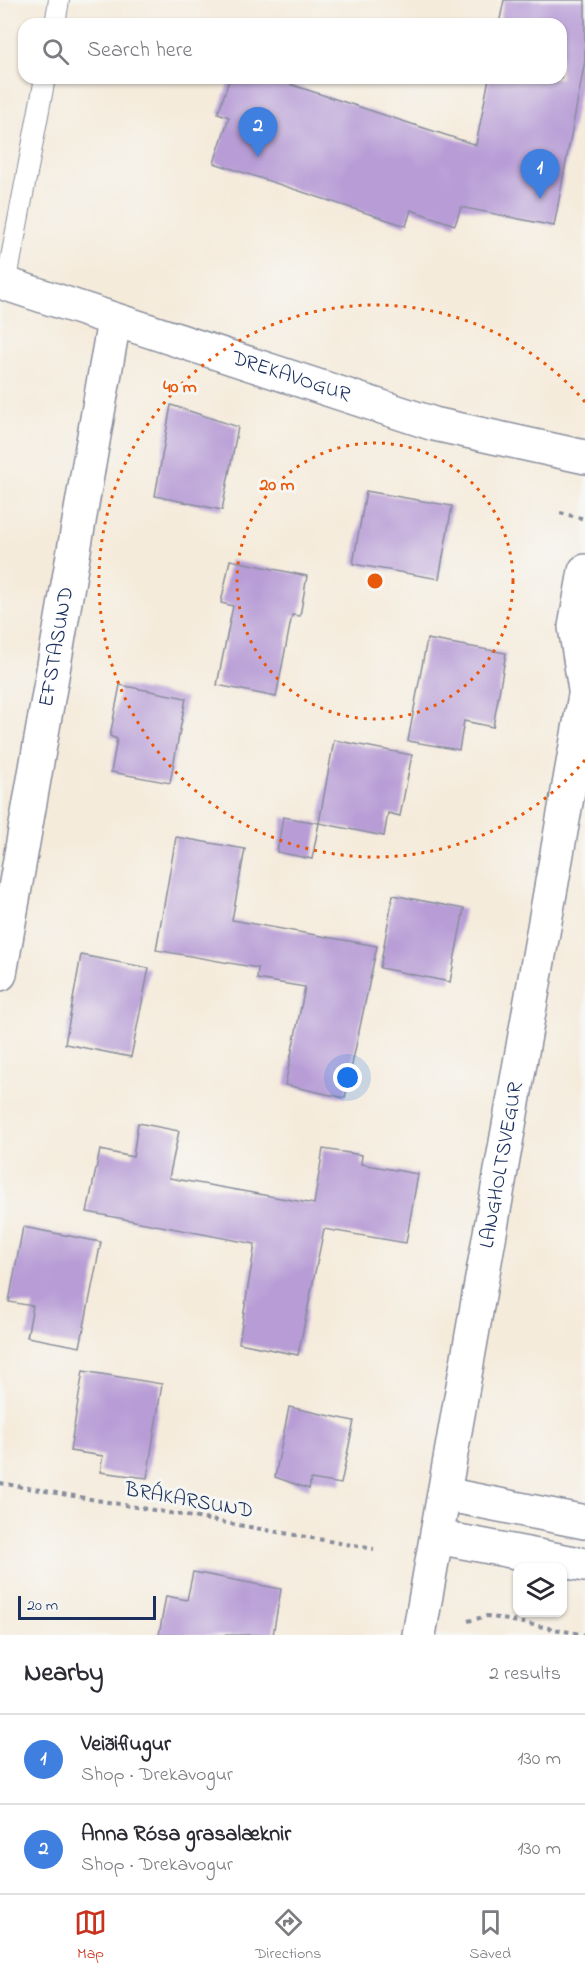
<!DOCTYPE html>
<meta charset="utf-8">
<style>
:root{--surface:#fff;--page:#f2f2f3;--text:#2b2b33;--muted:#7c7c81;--line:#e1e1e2;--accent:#c8321e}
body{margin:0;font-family:"Indie Flower",sans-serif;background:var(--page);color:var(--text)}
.controls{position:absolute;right:18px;bottom:18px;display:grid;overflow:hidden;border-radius:12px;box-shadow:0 2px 4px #0004}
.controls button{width:54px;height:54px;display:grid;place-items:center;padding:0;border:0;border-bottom:2px solid var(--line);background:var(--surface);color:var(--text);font:30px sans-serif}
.scale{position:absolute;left:18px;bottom:15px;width:138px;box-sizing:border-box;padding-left:6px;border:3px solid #1b2f5e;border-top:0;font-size:16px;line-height:21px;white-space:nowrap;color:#1b2f5e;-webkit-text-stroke:4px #f6f6f2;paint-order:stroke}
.you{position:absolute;left:348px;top:1078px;width:21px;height:21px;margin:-15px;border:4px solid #fff;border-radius:50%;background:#1a73e8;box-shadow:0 0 0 9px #1a73e833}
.badge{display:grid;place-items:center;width:39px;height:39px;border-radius:50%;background:var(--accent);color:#fff;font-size:20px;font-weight:700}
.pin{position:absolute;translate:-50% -50px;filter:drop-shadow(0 2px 3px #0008)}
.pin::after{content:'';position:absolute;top:32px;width:21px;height:18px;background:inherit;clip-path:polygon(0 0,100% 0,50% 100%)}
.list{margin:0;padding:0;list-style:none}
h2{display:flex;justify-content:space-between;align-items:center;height:78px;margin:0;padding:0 24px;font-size:26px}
h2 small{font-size:20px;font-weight:400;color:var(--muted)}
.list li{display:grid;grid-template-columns:39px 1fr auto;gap:18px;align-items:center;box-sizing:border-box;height:90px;padding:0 24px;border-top:2px solid var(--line)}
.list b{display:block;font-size:22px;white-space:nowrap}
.list p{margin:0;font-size:20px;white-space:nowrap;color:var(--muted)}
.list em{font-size:20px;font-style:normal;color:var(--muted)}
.icon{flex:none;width:33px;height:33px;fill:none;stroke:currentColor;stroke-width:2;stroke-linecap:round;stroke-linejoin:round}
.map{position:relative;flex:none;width:585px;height:1635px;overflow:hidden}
.search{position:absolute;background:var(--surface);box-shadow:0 2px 4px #0004;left:18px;right:18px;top:18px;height:66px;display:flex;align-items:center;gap:15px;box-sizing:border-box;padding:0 21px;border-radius:18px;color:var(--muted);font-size:22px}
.sheet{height:258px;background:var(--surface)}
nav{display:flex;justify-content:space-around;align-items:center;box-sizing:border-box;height:84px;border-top:2px solid var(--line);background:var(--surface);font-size:16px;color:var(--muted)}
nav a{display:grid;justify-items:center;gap:3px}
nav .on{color:var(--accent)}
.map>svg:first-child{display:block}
</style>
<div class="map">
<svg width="585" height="1635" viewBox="0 0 585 1635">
<rect width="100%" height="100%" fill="#f6f6f2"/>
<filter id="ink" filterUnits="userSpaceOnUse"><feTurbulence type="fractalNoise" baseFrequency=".0167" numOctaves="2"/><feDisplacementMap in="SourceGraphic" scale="12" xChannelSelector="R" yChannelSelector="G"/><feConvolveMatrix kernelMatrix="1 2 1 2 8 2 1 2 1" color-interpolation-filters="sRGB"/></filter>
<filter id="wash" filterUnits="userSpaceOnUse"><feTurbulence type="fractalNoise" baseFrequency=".008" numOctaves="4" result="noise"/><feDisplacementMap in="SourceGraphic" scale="24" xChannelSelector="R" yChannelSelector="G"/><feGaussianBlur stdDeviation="1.35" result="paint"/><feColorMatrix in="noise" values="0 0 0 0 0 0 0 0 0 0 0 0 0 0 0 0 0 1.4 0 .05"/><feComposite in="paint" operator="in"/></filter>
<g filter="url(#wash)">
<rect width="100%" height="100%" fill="#f5ebdb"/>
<g id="blocks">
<!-- building -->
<g fill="#b79cd6">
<path d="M504,0H585V61L554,226L461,207L455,225L411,210L406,226L214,163L229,117L218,113L230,78H271L476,145L489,78H561V24H499Z"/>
<path d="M171,405L238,427L222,510L155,496Z"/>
<path d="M366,491L452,506L439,579L353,564Z"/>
<path d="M230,560L307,576L300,616L292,615L276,697L217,685L233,606L221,603Z"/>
<path d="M427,639L506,653L493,727L464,721L459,750L408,741Z"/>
<path d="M120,685L186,698L170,783L111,772L117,739L110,736Z"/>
<path d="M334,740L412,755L400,816L388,813L384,836L319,823Z"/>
<path d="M283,817L319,823L312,859L277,852Z"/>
<path d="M176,837L245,849L232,920L377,946L345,1098L285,1085L305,987L257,979L258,968L156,950Z"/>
<path d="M393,895L464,909L450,982L380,968Z"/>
<path d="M81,955L149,968L131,1057L65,1044Z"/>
<path d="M138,1123L179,1131L169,1178L314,1204L323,1149L362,1155L361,1164L418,1174L406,1243L324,1229L298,1355L239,1343L255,1244L87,1212L100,1150L133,1157Z"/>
<path d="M23,1227L101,1242L80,1347L27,1337L33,1306L9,1302Z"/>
<path d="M83,1371L162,1384L147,1478L100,1472L103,1456L70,1451Z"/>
<path d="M289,1407L354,1421L341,1484L311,1479L309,1489L275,1477Z"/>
<path d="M193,1572L281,1589L273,1635H159L166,1596L187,1600Z"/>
</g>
</g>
</g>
<g filter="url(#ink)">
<use href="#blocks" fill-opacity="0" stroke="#888d9c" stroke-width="1.5"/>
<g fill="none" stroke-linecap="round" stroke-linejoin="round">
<!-- service casing -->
<g stroke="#888d9c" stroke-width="22">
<g id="service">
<path d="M55,24L59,0"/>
<path d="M6,284L45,78"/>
</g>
</g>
<!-- minor casing -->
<g stroke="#888d9c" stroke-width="36">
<g id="minor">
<path id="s1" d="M0,282L434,424L585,457"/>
<path id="s2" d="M0,974L114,321"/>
</g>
</g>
<!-- tertiary casing -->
<g stroke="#888d9c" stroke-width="36">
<g id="tertiary">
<path d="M585,571L575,627L585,690"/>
<path d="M444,1494L585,1522"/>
<path d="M437,1537L585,1565"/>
<path id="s3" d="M419,1635L585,695"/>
</g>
</g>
<!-- path -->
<g stroke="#888d9c" stroke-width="4" stroke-dasharray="4.5 4.5" stroke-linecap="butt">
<path d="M560,513L585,519"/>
<path d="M0,1483L374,1549"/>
<path d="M468,1621L487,1616L585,1635"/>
</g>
<!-- service -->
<use href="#service" stroke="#fff" stroke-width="20"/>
<!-- minor -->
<use href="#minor" stroke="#fff" stroke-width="33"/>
<!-- tertiary -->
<use href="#tertiary" stroke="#fff" stroke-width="33"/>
</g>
</g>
<!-- distance rings -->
<g fill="none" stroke="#e8590c" stroke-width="3" stroke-dasharray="3 6">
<circle cx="375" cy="581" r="138"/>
<path d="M585 760A276 276 0 1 1 585 402"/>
</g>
<g text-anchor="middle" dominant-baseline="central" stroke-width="6" stroke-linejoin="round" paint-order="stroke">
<!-- street labels -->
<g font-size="21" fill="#1b2f5e" stroke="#f6f6f2">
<text stroke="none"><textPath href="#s1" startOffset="306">DREKAVOGUR</textPath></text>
<text stroke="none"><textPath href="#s2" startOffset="332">EFSTASUND</textPath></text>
<text stroke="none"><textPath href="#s3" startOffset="477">LANGHOLTSVEGUR</textPath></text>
<text transform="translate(189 1501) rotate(10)">BRÁKARSUND</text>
</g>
</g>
<circle cx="375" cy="581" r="9" fill="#e8590c" stroke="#f6f6f2" stroke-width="3"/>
<g font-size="18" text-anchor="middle" font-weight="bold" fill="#e8590c" stroke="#f6f6f2" stroke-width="6" stroke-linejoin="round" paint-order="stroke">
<text x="180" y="392">40 m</text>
<text x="277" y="490">20 m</text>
</g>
</svg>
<div class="controls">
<button><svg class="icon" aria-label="layers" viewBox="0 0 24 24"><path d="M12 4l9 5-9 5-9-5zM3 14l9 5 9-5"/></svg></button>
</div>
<div class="scale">20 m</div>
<div class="you"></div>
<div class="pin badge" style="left:540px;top:199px;background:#3f7fe0">1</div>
<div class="pin badge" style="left:258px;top:157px;background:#3f7fe0">2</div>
<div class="search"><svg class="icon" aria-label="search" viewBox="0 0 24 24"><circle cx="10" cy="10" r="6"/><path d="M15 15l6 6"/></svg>Search here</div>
</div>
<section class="sheet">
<h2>Nearby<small>2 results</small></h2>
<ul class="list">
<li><span class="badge" style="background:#3f7fe0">1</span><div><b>Veiðiflugur</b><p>Shop · Drekavogur</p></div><em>130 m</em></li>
<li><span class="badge" style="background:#3f7fe0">2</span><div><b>Anna Rósa grasalæknir</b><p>Shop · Drekavogur</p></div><em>130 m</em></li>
</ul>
</section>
<nav>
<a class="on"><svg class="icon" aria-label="map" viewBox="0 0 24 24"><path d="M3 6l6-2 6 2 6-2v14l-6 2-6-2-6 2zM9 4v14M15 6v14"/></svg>Map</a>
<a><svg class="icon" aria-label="directions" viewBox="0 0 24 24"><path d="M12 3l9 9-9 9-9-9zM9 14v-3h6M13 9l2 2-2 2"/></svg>Directions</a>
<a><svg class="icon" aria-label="saved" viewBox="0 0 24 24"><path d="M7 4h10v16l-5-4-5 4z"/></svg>Saved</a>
</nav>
